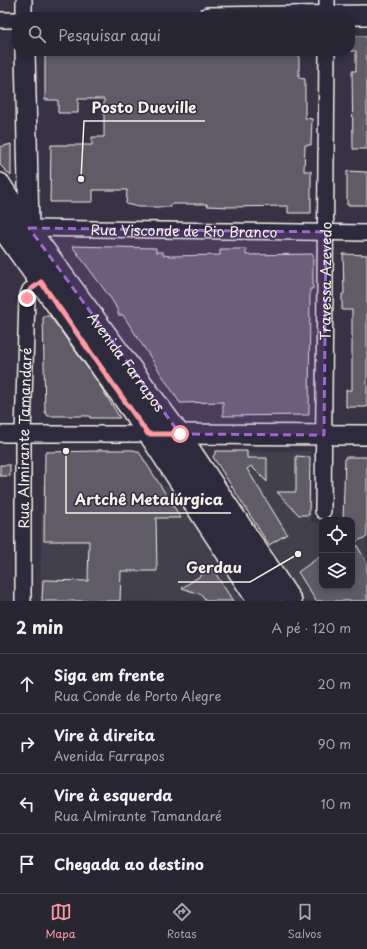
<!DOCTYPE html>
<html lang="pt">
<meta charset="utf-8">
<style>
:root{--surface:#292633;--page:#35323f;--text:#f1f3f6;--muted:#a5a5ac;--line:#45434e;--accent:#ff9aa2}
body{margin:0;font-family:"Playpen Sans",sans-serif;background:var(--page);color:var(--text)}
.controls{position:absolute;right:12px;bottom:12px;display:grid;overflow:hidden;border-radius:8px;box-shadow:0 2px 6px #0003}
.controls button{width:36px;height:36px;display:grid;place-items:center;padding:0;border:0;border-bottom:1px solid var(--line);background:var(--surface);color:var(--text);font:20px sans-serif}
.stop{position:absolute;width:12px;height:12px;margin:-9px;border:3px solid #ff9aa2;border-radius:50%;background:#fff}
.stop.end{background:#ff9aa2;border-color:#fff;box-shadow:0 1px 4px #0008}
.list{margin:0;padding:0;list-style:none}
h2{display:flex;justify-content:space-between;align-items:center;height:52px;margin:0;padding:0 16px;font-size:17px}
h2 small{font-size:13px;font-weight:400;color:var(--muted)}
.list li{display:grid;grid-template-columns:26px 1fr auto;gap:12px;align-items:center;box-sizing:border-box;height:60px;padding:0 16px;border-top:1px solid var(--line)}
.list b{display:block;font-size:15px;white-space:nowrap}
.list p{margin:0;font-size:13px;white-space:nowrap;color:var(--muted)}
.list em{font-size:13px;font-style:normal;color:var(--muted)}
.icon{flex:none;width:22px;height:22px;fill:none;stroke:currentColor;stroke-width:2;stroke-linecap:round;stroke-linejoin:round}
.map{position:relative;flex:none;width:367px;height:601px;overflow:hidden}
.search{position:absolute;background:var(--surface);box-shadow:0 2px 6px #0003;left:12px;right:12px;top:12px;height:44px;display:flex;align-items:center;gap:10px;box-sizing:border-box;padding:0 14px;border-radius:16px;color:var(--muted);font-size:15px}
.sheet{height:292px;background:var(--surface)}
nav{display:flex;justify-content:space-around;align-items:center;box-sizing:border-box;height:56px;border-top:1px solid var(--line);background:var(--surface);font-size:11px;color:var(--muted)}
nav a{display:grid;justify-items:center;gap:2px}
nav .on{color:var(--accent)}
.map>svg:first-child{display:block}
</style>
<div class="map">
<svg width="367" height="601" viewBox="0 0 367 601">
<rect width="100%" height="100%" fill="#373244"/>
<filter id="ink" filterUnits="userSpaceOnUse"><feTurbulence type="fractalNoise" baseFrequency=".025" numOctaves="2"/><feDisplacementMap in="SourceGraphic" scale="8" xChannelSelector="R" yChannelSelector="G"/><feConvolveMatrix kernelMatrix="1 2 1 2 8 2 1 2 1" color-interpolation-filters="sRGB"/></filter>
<g filter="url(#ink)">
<!-- built -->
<g fill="#433f4e">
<path d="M216,451H311V522L322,523V586H352V523H367V601H304L213,457Z"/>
<path d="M42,485L170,486L242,601H40Z"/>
</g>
<!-- building -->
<g fill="#5f5c67" stroke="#f4f1e8">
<path d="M350,36H367V149H353L352,71H356V51H350Z"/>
<path d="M45,51H299V78L305,79V118L312,119L311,145H305L304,171H311V213H288V206L229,207L207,206V204H171V207H138L126,204L127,190H93V202H50L51,145H92V137H104V99H78V113H58V100H45Z"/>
<path d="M11,144V176L0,165V147Z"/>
<path d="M347,171L367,172V205H347Z"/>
<path d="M72,246L156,248V252H163V255L171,256L220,255V249H246V255L313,254V289H310L309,415L223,416V402L180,403L123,315H118V311L112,300Z"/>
<path d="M343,254L367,255V407H346V390H352V310H342V294H344Z"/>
<path d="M43,316H50L97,381L120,418H90V416H48L45,412Z"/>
<path d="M98,450H134L139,452L181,518H156L157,571H121L120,601H42L43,580L88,581L89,541H44L45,452L98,451Z"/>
<path d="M216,451H247V458H267V482L251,466L247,469L287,534L269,545L213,457Z"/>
<path d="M296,456L310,457L309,515H299L277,492H296Z"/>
<path d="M345,457H367V537L355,542L367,563V601H316L298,572L322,555V586H352V520H343Z"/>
<rect x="0" y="465" width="10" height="11"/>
<path d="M212,568L233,601H206L202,595L182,588Z"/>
</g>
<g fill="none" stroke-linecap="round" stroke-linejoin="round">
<!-- minor casing -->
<g stroke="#f4f1e8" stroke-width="18">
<g id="minor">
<path d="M327,0V17"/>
<path d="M24,17V0"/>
<path d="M0,20H17"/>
<path d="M0,208L164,434L273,601"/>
<path id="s1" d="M29,228L367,233"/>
<path d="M0,434H148"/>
<path id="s2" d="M323,511L327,51"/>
<path id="s3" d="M23,601V434L27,298L30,290L41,283"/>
</g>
</g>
<!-- major casing -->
<g stroke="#f4f1e8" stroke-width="22">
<g id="major">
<path d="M208,17L367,15"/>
<path d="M25,51L29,228"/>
<path id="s4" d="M0,183L29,228L180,434L292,601"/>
<path d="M0,227L148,434L257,601"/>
<path d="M171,434L367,435"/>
</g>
</g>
<!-- minor -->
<use href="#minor" stroke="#2f2a3d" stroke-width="15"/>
<!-- major -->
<use href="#major" stroke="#2f2a3d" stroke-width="19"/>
</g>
</g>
<g fill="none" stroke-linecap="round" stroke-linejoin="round" filter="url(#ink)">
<!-- route -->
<path stroke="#ff9aa2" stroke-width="5" d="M27,298L30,290L41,282L148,434H180"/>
</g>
<!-- marked area -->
<path fill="#9f67cb" fill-opacity="0.2" stroke="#9f67cb" stroke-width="3" stroke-dasharray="8 5" stroke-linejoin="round" d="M29,228L326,232L324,435L180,434Z"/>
<g text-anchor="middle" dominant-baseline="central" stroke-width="3" stroke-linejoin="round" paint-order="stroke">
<!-- street labels -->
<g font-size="14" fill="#f4f1e8" stroke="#2f2a3d">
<text stroke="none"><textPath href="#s1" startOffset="155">Rua Visconde de Rio Branco</textPath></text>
<text stroke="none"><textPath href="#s2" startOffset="230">Travessa Azevedo</textPath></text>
<text stroke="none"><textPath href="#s4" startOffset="219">Avenida Farrapos</textPath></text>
<text stroke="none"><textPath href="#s3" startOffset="163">Rua Almirante Tamandaré</textPath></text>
</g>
</g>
<!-- callouts -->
<path fill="none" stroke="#f4f1e8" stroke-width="1.5" d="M81 179L84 121H205M66 451L66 513H231M298 554L250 582H178"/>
<g fill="#f4f1e8" stroke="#2f2a3d" stroke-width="1.5">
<circle cx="81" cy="179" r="4"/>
<circle cx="66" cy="451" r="4"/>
<circle cx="298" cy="554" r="4"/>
</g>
<g font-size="15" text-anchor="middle" font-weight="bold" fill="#f4f1e8" stroke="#2f2a3d" stroke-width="3" stroke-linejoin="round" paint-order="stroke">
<text x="144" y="113">Posto Dueville</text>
<text x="149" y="505">Artchê Metalúrgica</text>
<text x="214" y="573">Gerdau</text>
</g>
</svg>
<div class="controls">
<button><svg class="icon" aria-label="locate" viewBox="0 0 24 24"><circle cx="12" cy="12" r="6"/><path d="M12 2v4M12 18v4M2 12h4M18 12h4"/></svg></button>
<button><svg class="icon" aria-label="layers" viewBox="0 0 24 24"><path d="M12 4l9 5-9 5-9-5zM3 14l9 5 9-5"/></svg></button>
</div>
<div class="stop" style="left:180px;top:434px"></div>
<div class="stop end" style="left:27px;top:298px"></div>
<div class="search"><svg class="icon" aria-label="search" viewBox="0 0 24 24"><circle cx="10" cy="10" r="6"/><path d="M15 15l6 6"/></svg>Pesquisar aqui</div>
</div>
<section class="sheet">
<h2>2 min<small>A pé · 120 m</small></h2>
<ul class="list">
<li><svg class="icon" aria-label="ahead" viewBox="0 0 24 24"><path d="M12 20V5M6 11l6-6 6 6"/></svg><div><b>Siga em frente</b><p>Rua Conde de Porto Alegre</p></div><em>20 m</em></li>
<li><svg class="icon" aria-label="right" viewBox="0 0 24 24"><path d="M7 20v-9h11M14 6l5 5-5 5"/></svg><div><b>Vire à direita</b><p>Avenida Farrapos</p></div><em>90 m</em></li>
<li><svg class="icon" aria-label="left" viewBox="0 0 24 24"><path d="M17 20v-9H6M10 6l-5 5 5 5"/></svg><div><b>Vire à esquerda</b><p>Rua Almirante Tamandaré</p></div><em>10 m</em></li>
<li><svg class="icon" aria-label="arrive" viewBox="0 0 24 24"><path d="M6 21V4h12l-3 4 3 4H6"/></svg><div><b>Chegada ao destino</b></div></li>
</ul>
</section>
<nav>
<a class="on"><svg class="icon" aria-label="map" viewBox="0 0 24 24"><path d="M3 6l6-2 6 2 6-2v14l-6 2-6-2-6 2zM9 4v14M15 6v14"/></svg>Mapa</a>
<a><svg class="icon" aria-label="directions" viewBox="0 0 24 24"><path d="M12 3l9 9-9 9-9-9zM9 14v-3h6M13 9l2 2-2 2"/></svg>Rotas</a>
<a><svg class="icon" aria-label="saved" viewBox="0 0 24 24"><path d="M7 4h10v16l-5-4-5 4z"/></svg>Salvos</a>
</nav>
